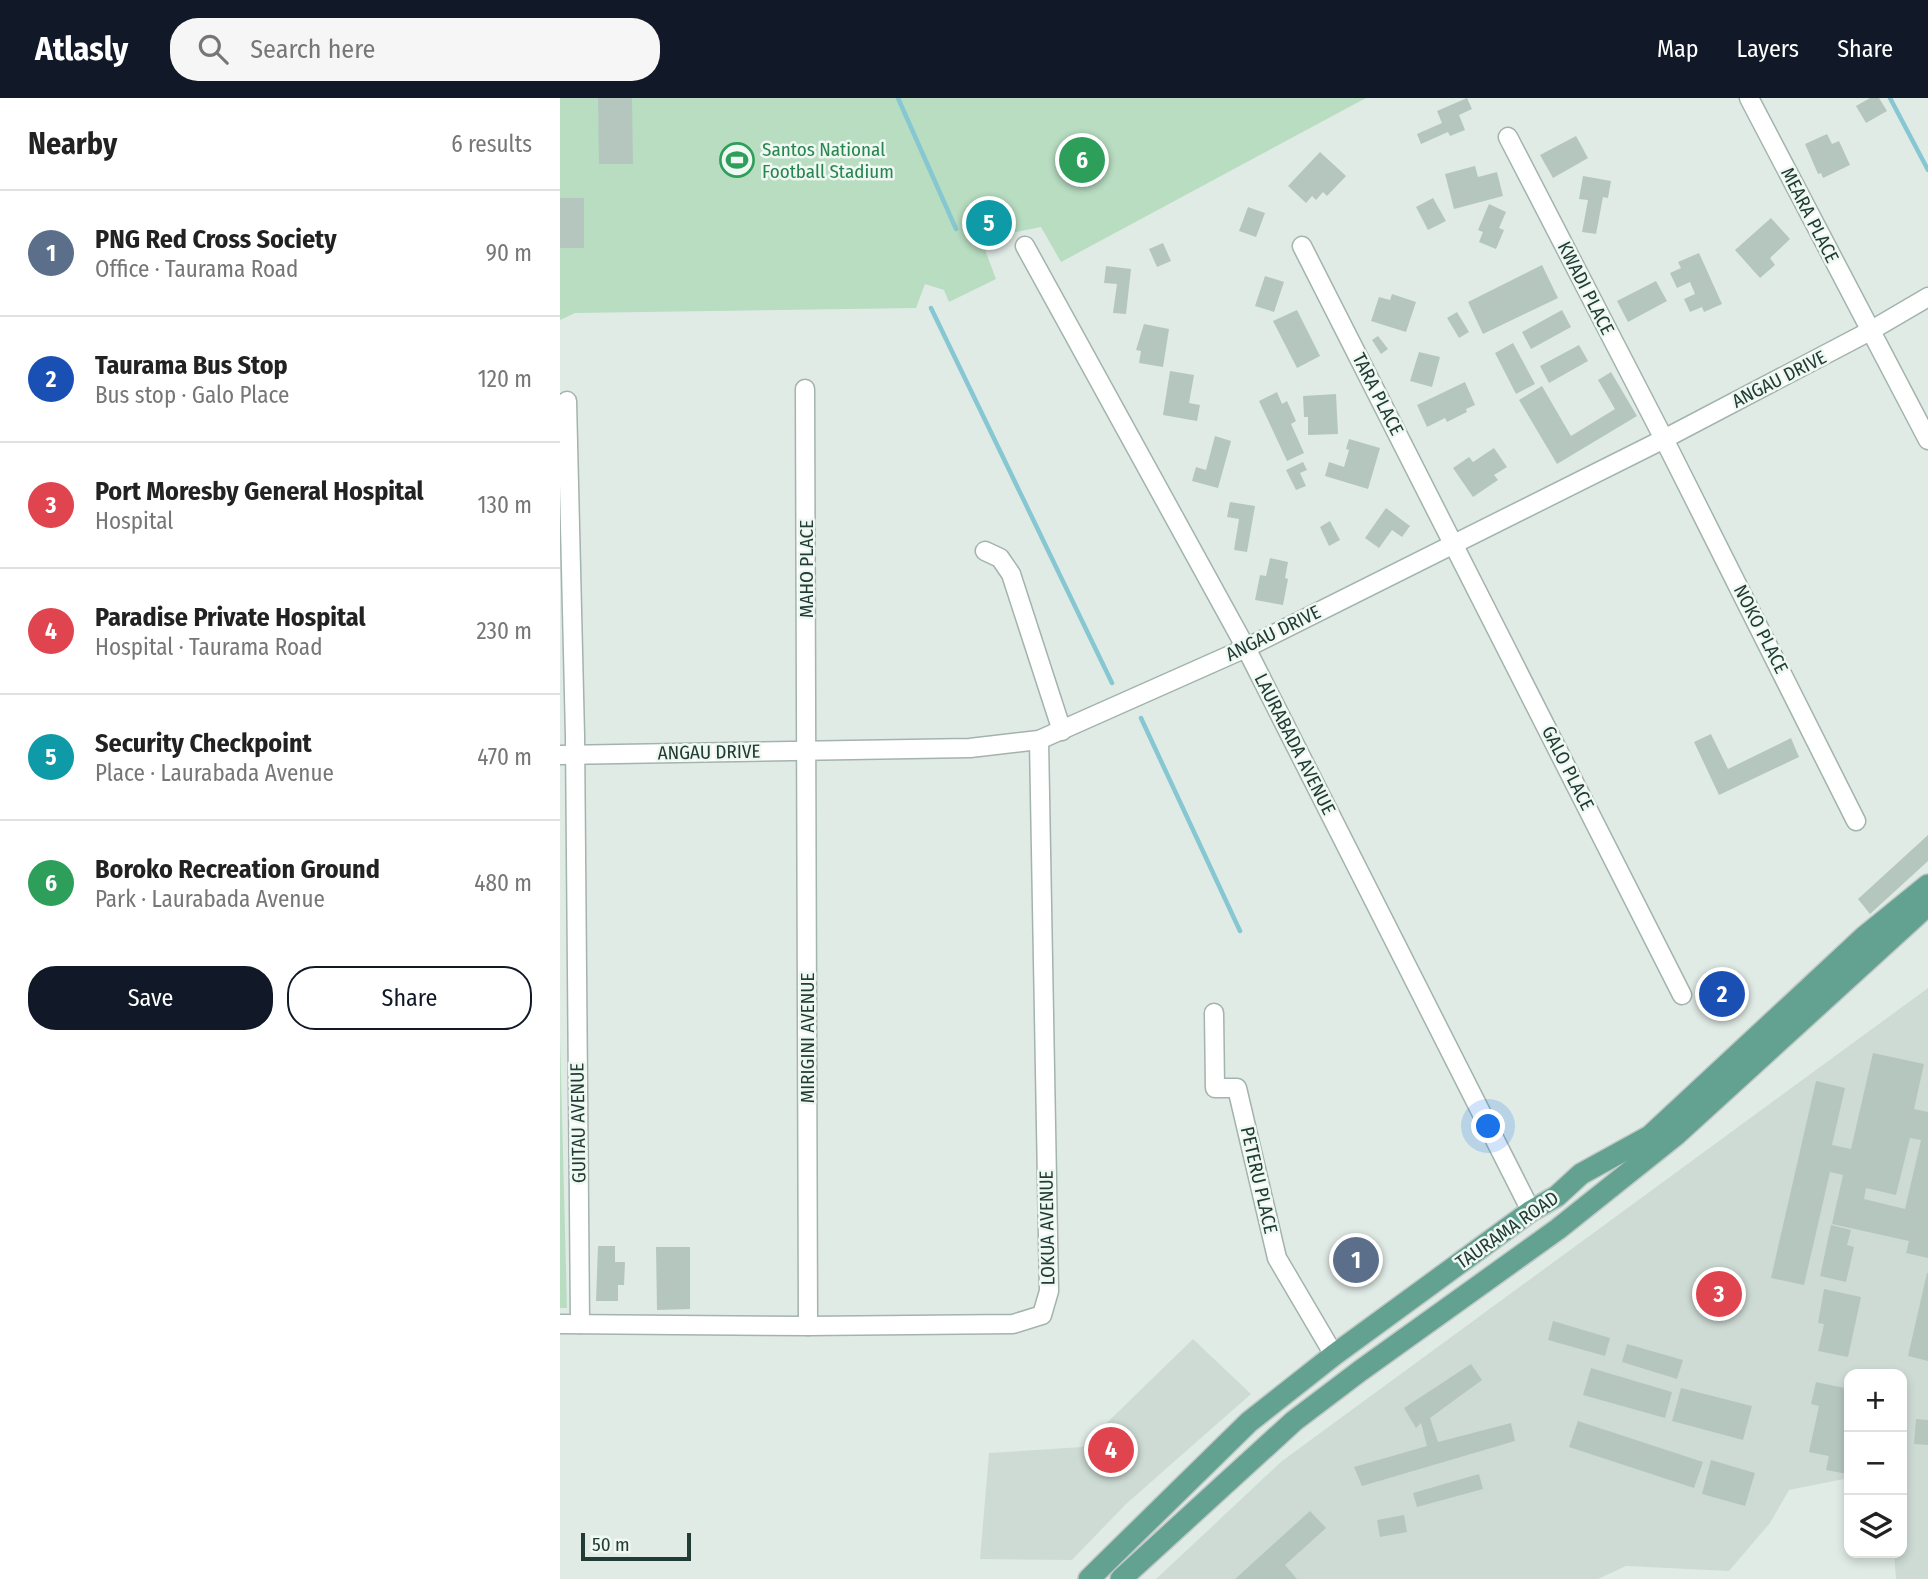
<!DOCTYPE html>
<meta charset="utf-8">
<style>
:root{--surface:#fff;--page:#f6f6f6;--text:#222;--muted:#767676;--line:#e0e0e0;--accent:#111827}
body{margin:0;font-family:"Fira Sans Condensed",sans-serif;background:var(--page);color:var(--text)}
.controls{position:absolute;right:21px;bottom:21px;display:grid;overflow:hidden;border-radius:14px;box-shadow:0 4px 10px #0003}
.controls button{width:63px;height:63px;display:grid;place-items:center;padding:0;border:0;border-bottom:2px solid var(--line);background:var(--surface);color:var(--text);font:35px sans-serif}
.scale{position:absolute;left:21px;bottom:18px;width:110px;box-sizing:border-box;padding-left:7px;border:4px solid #203c34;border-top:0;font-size:19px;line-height:24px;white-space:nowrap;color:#203c34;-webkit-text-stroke:5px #f0f8f4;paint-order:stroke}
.you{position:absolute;left:929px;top:1029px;width:24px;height:24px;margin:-18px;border:5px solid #fff;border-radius:50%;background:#1a73e8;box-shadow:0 0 0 10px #1a73e833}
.badge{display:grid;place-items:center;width:46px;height:46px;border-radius:50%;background:var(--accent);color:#fff;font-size:23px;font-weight:700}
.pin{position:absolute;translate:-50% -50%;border:4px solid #fff;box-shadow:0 2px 7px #0006}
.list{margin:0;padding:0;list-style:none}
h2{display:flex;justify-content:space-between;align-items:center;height:91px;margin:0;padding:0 28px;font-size:30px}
h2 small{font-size:23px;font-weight:400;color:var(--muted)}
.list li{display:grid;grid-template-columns:46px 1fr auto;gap:21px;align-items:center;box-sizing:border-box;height:126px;padding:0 28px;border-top:2px solid var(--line)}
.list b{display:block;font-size:26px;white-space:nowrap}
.list p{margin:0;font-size:23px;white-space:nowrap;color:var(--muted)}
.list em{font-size:23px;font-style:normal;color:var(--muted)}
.actions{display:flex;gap:14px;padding:21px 28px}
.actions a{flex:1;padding:16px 0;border:2px solid var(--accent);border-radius:28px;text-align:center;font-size:24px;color:var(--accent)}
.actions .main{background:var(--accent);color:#fff}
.icon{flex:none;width:38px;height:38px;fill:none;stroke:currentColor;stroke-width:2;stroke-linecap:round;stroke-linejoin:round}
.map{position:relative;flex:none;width:1368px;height:1481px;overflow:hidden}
header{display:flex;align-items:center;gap:42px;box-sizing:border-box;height:98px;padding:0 35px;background:var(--accent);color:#fff}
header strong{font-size:33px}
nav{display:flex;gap:38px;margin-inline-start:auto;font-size:24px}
.search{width:490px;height:63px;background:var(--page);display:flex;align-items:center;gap:18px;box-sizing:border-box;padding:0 24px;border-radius:28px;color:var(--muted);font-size:26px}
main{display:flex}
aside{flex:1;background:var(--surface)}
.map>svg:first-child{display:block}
</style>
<header>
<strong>Atlasly</strong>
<div class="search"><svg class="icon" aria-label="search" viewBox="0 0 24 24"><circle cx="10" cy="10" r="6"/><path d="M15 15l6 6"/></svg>Search here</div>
<nav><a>Map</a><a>Layers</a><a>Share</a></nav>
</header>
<main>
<aside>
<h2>Nearby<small>6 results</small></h2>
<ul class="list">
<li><span class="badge" style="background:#5c6f8a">1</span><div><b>PNG Red Cross Society</b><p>Office · Taurama Road</p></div><em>90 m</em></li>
<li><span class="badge" style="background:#1a4fb4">2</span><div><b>Taurama Bus Stop</b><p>Bus stop · Galo Place</p></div><em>120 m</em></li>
<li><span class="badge" style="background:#e0444e">3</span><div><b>Port Moresby General Hospital</b><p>Hospital</p></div><em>130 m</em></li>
<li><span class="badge" style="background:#e0444e">4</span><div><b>Paradise Private Hospital</b><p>Hospital · Taurama Road</p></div><em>230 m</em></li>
<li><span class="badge" style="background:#0f9aa8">5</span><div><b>Security Checkpoint</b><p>Place · Laurabada Avenue</p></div><em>470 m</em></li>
<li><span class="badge" style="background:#2e9e5b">6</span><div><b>Boroko Recreation Ground</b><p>Park · Laurabada Avenue</p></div><em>480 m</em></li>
</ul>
<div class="actions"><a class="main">Save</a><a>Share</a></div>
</aside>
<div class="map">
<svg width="1368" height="1481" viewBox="0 0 1368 1481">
<rect width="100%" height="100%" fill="#e0ebe6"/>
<!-- built -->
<g fill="#cedbd5">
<path d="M1368,890V1481H1336L1334,1455H1342V1276H1289V1380L1229,1392L1210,1425L1169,1473L1066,1468L1038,1481H596L722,1363Z"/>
<path d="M633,1241L691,1296L566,1406L512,1462L420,1461L429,1355L522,1349Z"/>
</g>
<!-- green -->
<g fill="#b8ddc1">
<path d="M0,0H806L501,164L481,129L421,141L436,181L389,204L384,192L365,186L356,210L15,215L0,222Z"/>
<path d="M0,938L7,1210H0Z"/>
</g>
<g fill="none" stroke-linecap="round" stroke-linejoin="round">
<!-- stream -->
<g stroke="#86c7d2" stroke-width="4.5">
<path d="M338,0L396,131"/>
<path d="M1330,0L1368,72"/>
<path d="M371,210L552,585"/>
<path d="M581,620L680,833"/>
</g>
</g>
<!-- building -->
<g fill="#b5c6bf" fill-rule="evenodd">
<path d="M38,0H72L73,66H39Z"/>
<path d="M907,0L912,11L899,17L905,32L890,38L888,34L861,46L857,36L882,25L877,13Z"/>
<path d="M1310,0H1319L1327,13L1306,25L1296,8Z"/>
<path d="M1267,36L1272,46L1279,43L1290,67L1263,80L1261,75L1258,76L1245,46Z"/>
<path d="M1016,38L1028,60L993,80L980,57Z"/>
<path d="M760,54L786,78L767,98L763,94L756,102L752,98L746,105L728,88Z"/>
<path d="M915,68L918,79L937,74L943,98L894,111L885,76Z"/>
<path d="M1023,78L1051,83L1048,100L1043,99L1036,136L1022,134L1028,102L1019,101Z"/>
<rect x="0" y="100" width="24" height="50"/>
<path d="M429,100L436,116L419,123L412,107Z"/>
<path d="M873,100L886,123L868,132L856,109Z"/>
<path d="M929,106L946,114L939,130L944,132L936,151L919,144L923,134L918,132Z"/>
<path d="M688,109L705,115L696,139L679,133Z"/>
<path d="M432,120L435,126L426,131L423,125Z"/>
<path d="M1211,120L1230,141L1210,160L1215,167L1200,180L1175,152Z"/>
<path d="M603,145L611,163L597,169L589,151Z"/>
<path d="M1139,155L1162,206L1144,214L1142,209L1130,214L1124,201L1135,196L1130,184L1117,190L1110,175L1121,170L1118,164Z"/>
<path d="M982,167L998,200L923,236L908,204Z"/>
<path d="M546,168L571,171L566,216L553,215L557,186L544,185Z"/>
<path d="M705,178L724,184L714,214L695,208Z"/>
<path d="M1096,183L1107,203L1068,224L1057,203Z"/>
<path d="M832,196L856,204L846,234L811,223L819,199L830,202Z"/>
<path d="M737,212L760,258L737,270L713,223Z"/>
<path d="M1002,212L1011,229L971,251L962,234Z"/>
<path d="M897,214L909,234L899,240L887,220Z"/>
<path d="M584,226L609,231L603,269L579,265L581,253L576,252Z"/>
<path d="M818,238L828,251L821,256L812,242Z"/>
<path d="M953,245L975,286L956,296L935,255Z"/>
<path d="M1019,247L1028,263L989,285L980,268Z"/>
<path d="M859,254L880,259L872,289L850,283Z"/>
<path d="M610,273L634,277L629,305L640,307L637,323L603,317Z"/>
<path d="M1051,274L1077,318L997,366L959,302L982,288L1011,338L1055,311L1038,282Z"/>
<path d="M905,284L915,307L906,311L907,314L887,324L885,320L867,329L857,307Z"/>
<path d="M717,294L722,306L727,303L736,323L731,326L744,355L727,363L699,303Z"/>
<path d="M776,296L778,336L748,337V319H744L743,298Z"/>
<path d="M655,338L671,343L658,390L632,383L636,369L646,372Z"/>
<path d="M789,341L820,350L808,391L765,378L769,364L784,369L789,352L786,351Z"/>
<path d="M934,350L947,369L934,377L938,382L913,399L893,370L909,359L913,364Z"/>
<path d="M743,364L747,372L740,375L746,388L736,392L726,372Z"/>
<path d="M670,404L695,408L687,454L674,452L679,421L667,419Z"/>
<path d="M826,410L850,428L842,439L832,432L819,450L805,440Z"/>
<path d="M770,423L780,442L769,448L760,429Z"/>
<path d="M710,460L728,464L725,480L728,481L723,507L695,502L700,477L706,478Z"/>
<path d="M1151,636L1168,671L1231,640L1239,659L1159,697L1134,644Z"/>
<path d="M1368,737V763L1310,816L1298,801Z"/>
<path d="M1313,955L1364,966L1354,1011L1368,1014V1160L1346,1155L1349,1143L1272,1126L1283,1077L1270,1074L1244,1187L1211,1180L1256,983L1285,990L1272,1047L1291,1051ZM1350,1040L1361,1042L1345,1111L1304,1101L1306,1090L1336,1097Z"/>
<path d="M1271,1127L1291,1132L1287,1147L1294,1149L1286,1184L1260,1178Z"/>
<path d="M38,1148H55V1164H65L64,1187H58V1203H36Z"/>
<path d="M96,1149H130V1211L97,1212Z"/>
<path d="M1367,1175H1368V1263L1348,1258Z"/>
<path d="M1264,1191L1301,1199L1288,1259L1258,1253L1264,1226L1258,1225Z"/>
<path d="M993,1223L1050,1240L1045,1258L988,1242Z"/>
<path d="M1067,1246L1123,1262L1117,1281L1062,1264Z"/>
<path d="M911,1266L922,1282L870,1320L878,1344L951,1325L955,1343L802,1388L794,1369L867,1348L861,1325L856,1330L844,1310Z"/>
<path d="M1031,1270L1112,1294L1105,1320L1023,1297Z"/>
<path d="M1256,1284L1289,1291V1366L1287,1376L1266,1372L1269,1358L1249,1354L1259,1308L1251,1306Z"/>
<path d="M1121,1290L1192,1308L1183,1342L1112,1323Z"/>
<path d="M1356,1321L1368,1322V1347L1354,1346Z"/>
<path d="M1018,1323L1143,1364L1134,1390L1009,1349Z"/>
<path d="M1151,1362L1195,1375L1185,1408L1142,1396Z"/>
<path d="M919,1376L923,1391L857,1409L853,1395Z"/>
<path d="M750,1413L766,1430L725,1467L737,1481H675Z"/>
<path d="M844,1417L847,1434L820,1439L817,1422Z"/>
</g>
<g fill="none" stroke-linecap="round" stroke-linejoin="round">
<!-- minor casing -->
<g stroke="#a3b3ad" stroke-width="21">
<g id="minor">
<path d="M1189,0L1368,342"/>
<path d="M948,39L1104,341L1296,723"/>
<path d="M465,148L686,550L971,1113"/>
<path d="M742,148L1122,897"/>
<path d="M245,291L248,1228"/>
<path d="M7,303L15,638L20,1226"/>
<path d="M425,453L440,460L451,476L502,633"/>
<path d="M0,657L410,650L479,642L686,550L1104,341L1310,233L1368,199"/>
<path d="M654,915L655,990H677L717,1160L774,1257"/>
<path d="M0,1226L248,1228L453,1226L482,1217L489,1193L479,642"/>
</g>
</g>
<!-- major casing -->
<g stroke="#c1c8c6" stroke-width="24">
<g id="major">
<path d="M529,1481L689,1324L774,1257L971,1113L997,1098L1021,1076L1090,1038L1304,839L1368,787"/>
<path d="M561,1481L734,1323L800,1273L998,1131L1117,1036L1368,807"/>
</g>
</g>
<!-- minor -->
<use href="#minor" stroke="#fff" stroke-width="18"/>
<!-- major -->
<use href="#major" stroke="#63a291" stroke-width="21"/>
</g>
<!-- icons -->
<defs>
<g id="stadium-ring" transform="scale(1.75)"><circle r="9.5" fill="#f0f8f4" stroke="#2e9e5b" stroke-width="1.5"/><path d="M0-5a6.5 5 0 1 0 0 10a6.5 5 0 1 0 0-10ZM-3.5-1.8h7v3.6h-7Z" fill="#2e9e5b"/></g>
</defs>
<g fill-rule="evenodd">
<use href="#stadium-ring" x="177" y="62"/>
</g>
<g text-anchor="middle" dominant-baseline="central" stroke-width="5" stroke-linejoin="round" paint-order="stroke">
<!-- leisure labels -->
<g font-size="19" fill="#27864d" stroke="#f0f8f4" text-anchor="start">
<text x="202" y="51">Santos National<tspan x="202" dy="22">Football Stadium</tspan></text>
</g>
<!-- street labels -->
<g font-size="19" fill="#203c34" stroke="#f0f8f4">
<text transform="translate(1250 117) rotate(63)">MEARA PLACE</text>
<text transform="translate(1026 190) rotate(63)">KWADI PLACE</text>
<text transform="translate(1219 281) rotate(-27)">ANGAU DRIVE</text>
<text transform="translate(818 296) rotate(63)">TARA PLACE</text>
<text transform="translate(246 471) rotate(-90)">MAHO PLACE</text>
<text transform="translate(1201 531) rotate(63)">NOKO PLACE</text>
<text transform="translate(713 535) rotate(-26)">ANGAU DRIVE</text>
<text transform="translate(735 646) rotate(63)">LAURABADA AVENUE</text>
<text transform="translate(149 654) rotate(-1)">ANGAU DRIVE</text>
<text transform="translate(1008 670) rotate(63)">GALO PLACE</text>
<text transform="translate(247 940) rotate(-90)">MIRIGINI AVENUE</text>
<text transform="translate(18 1025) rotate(-91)">GUITAU AVENUE</text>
<text transform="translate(699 1082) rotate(77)">PETERU PLACE</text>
<text transform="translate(487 1130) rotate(-91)">LOKUA AVENUE</text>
<text transform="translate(947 1132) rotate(-35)">TAURAMA ROAD</text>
</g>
</g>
</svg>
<div class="controls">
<button>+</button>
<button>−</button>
<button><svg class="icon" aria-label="layers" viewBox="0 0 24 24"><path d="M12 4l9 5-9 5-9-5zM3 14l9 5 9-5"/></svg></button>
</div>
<div class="scale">50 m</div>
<div class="you"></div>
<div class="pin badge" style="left:796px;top:1162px;background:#5c6f8a">1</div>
<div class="pin badge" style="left:1162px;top:896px;background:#1a4fb4">2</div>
<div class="pin badge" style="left:1159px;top:1196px;background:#e0444e">3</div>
<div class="pin badge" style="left:551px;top:1352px;background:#e0444e">4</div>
<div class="pin badge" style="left:429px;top:125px;background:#0f9aa8">5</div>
<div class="pin badge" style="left:522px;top:62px;background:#2e9e5b">6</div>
</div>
</main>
